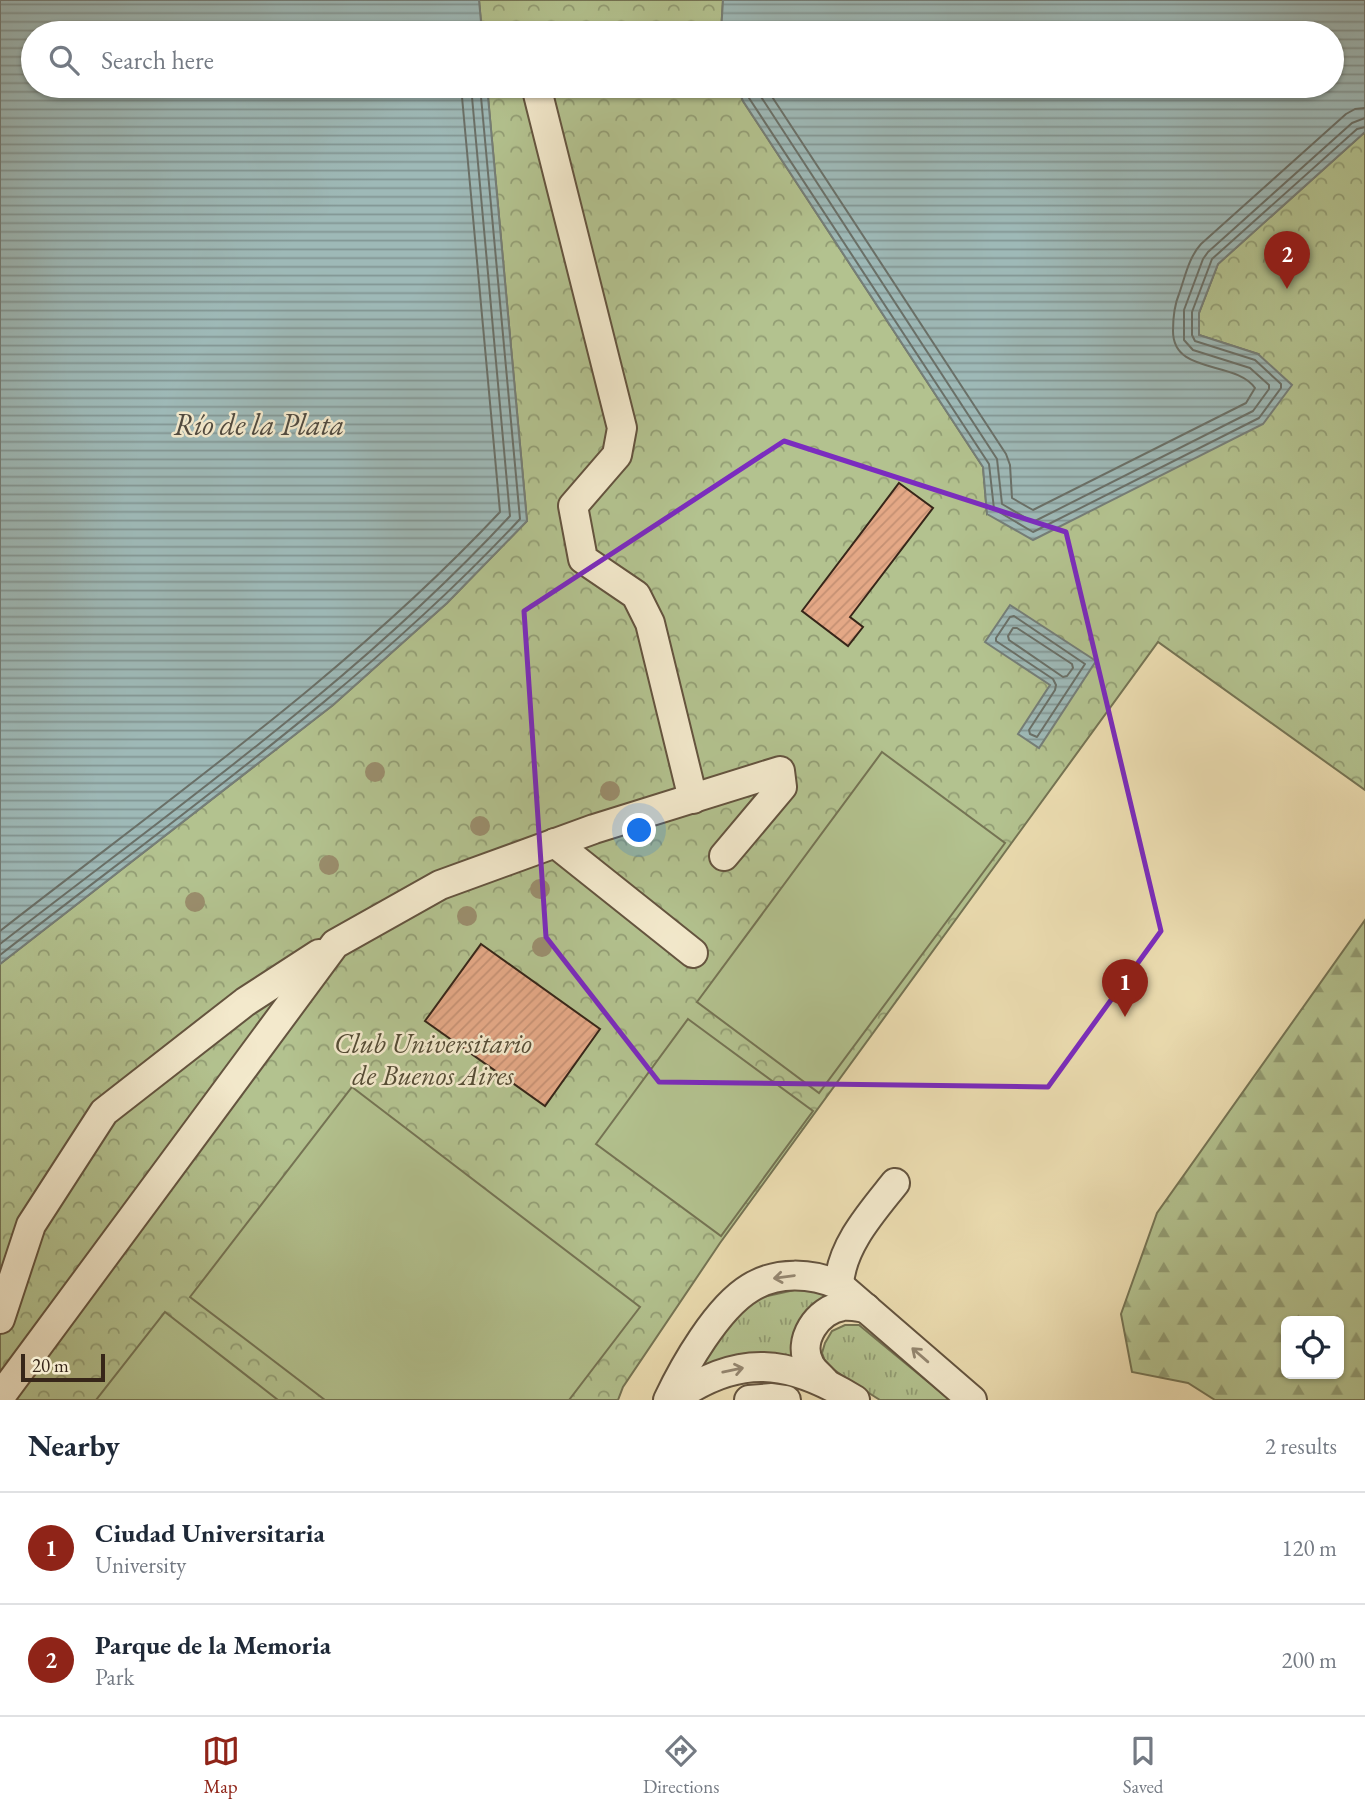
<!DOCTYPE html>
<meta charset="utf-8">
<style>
:root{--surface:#fff;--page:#f2f2f3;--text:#1f2937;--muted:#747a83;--line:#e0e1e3;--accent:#8f2418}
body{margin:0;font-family:"EB Garamond",serif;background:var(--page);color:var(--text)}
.controls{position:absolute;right:21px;bottom:21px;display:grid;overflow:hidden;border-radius:10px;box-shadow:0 2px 5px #0004}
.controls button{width:63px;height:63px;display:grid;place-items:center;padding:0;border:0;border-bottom:2px solid var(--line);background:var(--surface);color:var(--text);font:35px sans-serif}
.scale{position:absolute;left:21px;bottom:18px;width:84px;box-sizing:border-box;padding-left:7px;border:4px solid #372619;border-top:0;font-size:19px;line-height:24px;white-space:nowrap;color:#372619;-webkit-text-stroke:5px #f3e9cc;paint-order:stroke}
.you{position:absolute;left:640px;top:831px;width:24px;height:24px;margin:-18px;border:5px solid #fff;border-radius:50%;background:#1a73e8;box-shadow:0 0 0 10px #1a73e833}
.badge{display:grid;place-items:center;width:46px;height:46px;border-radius:50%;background:var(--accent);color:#fff;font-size:23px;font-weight:700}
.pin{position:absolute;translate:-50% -58px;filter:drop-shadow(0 2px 4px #0008)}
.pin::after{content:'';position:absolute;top:37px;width:24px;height:21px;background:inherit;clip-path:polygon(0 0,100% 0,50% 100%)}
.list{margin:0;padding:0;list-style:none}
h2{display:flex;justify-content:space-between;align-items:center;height:91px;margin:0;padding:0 28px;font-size:30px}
h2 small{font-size:23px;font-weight:400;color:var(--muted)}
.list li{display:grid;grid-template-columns:46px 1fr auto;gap:21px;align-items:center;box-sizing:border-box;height:112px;padding:0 28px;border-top:2px solid var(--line)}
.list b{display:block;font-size:26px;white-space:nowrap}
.list p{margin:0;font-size:23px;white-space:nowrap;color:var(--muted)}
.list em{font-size:23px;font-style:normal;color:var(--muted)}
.icon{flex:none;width:38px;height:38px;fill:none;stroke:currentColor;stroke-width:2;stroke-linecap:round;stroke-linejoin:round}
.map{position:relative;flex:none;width:1365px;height:1400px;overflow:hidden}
.search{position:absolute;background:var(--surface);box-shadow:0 2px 5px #0004;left:21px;right:21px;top:21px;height:77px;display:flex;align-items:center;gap:18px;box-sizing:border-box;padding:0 24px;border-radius:38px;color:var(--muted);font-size:26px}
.sheet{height:315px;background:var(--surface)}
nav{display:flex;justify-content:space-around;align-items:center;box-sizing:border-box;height:98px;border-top:2px solid var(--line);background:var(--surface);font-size:19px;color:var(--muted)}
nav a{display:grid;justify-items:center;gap:4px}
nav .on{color:var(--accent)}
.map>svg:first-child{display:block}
</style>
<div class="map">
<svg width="1365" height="1400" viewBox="0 0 1365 1400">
<defs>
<pattern id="grass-tufts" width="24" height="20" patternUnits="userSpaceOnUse" patternTransform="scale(1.75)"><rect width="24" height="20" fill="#b3c28f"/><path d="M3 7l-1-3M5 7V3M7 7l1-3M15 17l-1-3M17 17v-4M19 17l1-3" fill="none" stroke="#929d74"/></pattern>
<pattern id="forest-firs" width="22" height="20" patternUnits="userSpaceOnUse" patternTransform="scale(1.75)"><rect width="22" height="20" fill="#b3c28f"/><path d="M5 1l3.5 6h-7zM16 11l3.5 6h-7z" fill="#929d74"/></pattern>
<pattern id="park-crowns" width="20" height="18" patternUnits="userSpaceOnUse" patternTransform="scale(1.75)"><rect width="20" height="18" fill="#b3c28f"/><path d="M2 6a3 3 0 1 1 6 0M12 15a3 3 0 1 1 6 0" fill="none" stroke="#929d74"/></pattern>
<pattern id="water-rules" width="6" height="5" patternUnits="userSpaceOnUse" patternTransform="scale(1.75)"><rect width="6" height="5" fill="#9eb9b7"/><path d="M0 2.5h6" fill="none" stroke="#829694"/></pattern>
<pattern id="building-hatch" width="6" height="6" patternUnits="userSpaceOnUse" patternTransform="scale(1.75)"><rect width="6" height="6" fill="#e4a886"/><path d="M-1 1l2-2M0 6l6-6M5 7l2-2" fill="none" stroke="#c49073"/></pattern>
</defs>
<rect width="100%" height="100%" fill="#ecddb1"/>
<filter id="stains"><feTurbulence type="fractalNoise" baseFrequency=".00286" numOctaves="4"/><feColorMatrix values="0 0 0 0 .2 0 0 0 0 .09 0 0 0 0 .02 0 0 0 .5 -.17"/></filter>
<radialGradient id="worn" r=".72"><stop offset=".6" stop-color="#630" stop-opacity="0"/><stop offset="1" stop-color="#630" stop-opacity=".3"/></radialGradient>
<!-- grass -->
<g fill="url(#grass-tufts)" stroke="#757454" stroke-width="2">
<path d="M799,1289L835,1294L793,1357H731L690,1372L745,1306L759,1298Z"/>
<path d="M845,1325H859L950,1400H880L850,1381L826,1364L822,1353L825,1343L832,1331Z"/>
</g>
<!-- forest -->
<path fill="url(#forest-firs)" stroke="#757454" stroke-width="2" fill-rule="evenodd" d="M1365,920V1400H1215L1188,1383L1132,1372L1121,1314L1157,1213ZM1286,1321H1339V1374H1286Z"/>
<!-- park -->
<g fill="url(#park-crowns)" stroke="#757454" stroke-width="2">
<path d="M479,0H723L721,33H482Z"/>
<path d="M487,86H737L743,101L983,467L987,514L1258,354L1199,335V313L1218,264L1365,132V790L1158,642L720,1243L623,1387L618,1400H0V964L333,705L447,603L527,521Z"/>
</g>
<!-- garden -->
<g fill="#b3c28f" stroke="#757454" stroke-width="2">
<path d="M882,752L1005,843L819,1093L697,1002Z"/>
<path d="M688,1019L813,1111L721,1236L596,1144Z"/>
<path d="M352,1087L640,1307L569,1400H325L190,1297Z"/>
<path d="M165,1312L278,1400H96Z"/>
</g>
<!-- water -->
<g fill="url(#water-rules)" stroke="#757e78" stroke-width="2">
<path d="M0,0H479L482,33H33V86H487L527,521L447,603L333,705L0,964Z"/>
<path d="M723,0H1365V132L1218,264L1199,313V335L1258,354L1292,385L1263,424L1033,540L987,514L983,467L743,101L737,86H1332V33H721Z"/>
<path d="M1010,605L1096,661L1039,748L1018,734L1050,685L985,642Z"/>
</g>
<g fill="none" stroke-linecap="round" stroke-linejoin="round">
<!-- shore -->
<g stroke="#6a7068" stroke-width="2">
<path d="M744,86L749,98L989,464L994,509L1033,532L1259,418L1281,388V384L1255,360L1195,341L1192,335V312L1212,259L1357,129L1365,127"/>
<path d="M754,86L997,459L1002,504L1033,522L1253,411L1269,389V385L1250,368L1193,350L1184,340V310L1203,259L1208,252L1352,123L1365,118"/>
<path d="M765,86L1006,454L1010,465L1012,498L1033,510L1246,403L1255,388C1235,360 1173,375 1173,331C1173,317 1174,306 1179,294C1185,277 1189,257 1201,244L1346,114L1355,109L1365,108"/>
<path d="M1014,616L1085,664L1037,737L1030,734L1029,730L1055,690L1056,685L1053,679L996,641V638L1010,617Z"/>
<path d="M1013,628H1017L1072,664L1073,668L1067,676L1063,677L1009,640L1008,636Z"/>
<path d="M0,931C171,797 351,671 500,512L461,86"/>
<path d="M0,944C175,808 359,679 510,516L471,86"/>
<path d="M0,955C178,816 365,685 520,519L480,86"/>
</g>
</g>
<!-- building -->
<g fill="url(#building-hatch)" stroke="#372619" stroke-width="2">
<path d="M899,483L933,508L850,617L863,627L848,646L802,611Z"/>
<path d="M481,944L600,1029L545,1106L425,1021Z"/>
</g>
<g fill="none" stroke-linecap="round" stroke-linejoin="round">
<!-- minor casing -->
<g stroke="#64543f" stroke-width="32">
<g id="minor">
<path d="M536,86L622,428L617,455L573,506L583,559L636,595L650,623L693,799"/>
<path d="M555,843L693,953"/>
<path d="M839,1285C841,1246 872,1212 895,1183"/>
<path d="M0,1319L31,1225L104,1112L245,1002L319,954"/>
<path d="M825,1382C821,1377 813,1371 810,1365C796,1341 818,1309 843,1306C850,1305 859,1307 866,1308"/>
<path d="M0,1397L335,944L440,885L594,829L780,771L782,787L724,856"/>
<path d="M668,1400C684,1366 717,1308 750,1288C777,1271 811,1273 839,1285L972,1400"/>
<path d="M673,1400C738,1353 789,1359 855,1400"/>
<path d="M749,1400L772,1398L786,1400"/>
</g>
</g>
<!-- minor -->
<use href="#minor" stroke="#f3e9cc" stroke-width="28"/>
</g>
<!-- trees -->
<g fill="#9a8e6d">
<circle cx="375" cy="772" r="10"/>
<circle cx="610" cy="791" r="10"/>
<circle cx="480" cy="826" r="10"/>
<circle cx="329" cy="865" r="10"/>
<circle cx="540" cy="889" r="10"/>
<circle cx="195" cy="902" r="10"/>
<circle cx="467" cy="916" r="10"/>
<circle cx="542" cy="947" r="10"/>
</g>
<!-- one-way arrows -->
<defs><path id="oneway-shaft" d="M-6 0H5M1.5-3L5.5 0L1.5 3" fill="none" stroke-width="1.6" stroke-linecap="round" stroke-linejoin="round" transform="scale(1.75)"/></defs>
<g stroke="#958872">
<use href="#oneway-shaft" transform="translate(784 1277) rotate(172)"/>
<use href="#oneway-shaft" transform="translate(920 1355) rotate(-139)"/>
<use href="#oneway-shaft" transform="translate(733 1370) rotate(-12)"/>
</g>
<!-- marked area -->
<path fill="none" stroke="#7b2cbf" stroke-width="5" stroke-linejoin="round" d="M784,441L1066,532L1161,931L1048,1087L659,1082L546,937L524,611Z"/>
<g text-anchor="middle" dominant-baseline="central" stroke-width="5" stroke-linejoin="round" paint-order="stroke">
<!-- park labels -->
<g font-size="28" font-style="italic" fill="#564d36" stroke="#f3e9cc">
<text x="433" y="1043">Club Universitario<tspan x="433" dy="32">de Buenos Aires</tspan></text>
</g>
<!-- water labels -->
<g font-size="30" font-style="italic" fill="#514b40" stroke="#f3e9cc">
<text x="259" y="424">Río de la Plata</text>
</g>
</g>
<rect width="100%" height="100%" filter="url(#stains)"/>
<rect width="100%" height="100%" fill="url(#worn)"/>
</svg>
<div class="controls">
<button><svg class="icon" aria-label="locate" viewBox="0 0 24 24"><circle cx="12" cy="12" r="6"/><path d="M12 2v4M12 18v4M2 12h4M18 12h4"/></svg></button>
</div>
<div class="scale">20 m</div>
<div class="you"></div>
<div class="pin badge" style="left:1125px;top:1017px">1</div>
<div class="pin badge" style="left:1287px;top:289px">2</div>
<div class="search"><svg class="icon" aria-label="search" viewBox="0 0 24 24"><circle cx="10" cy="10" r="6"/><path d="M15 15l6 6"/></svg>Search here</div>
</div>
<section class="sheet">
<h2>Nearby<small>2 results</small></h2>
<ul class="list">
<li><span class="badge">1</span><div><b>Ciudad Universitaria</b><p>University</p></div><em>120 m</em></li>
<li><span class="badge">2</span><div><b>Parque de la Memoria</b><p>Park</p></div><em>200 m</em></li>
</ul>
</section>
<nav>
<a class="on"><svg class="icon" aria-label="map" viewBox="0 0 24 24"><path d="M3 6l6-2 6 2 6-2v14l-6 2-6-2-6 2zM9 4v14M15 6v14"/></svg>Map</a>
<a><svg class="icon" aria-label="directions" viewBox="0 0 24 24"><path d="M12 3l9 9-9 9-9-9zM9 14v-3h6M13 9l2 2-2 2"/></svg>Directions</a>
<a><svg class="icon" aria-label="saved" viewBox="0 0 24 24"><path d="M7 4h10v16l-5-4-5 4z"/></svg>Saved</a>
</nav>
